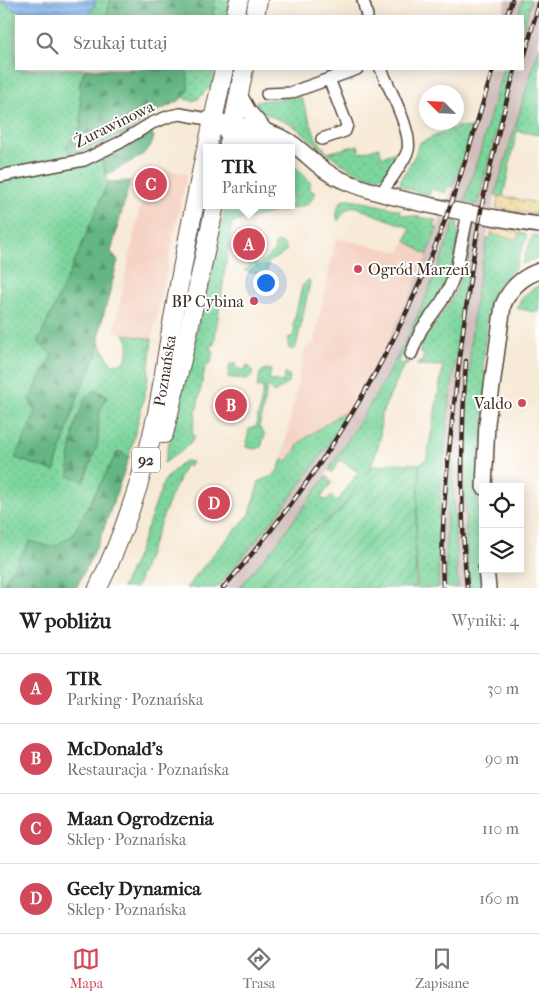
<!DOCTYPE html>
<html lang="pl">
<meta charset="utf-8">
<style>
:root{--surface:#fff;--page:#f2f2f2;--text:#222;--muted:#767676;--line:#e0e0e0;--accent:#d1495b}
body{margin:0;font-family:"IM FELL French Canon",serif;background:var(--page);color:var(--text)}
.controls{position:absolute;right:15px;bottom:15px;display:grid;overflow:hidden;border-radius:0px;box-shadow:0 2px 12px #0003}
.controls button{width:45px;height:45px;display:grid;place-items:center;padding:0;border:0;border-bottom:1px solid var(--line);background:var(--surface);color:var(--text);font:25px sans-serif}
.compass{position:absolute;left:419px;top:85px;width:45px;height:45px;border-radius:50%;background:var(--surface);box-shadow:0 2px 12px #0003;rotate:294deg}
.you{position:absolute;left:265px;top:282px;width:18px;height:18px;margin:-12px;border:4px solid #fff;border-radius:50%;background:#1a73e8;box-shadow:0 0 0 8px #1a73e833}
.badge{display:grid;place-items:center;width:32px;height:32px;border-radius:50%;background:var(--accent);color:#fff;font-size:16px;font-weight:700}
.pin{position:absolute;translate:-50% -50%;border:2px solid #fff;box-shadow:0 1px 5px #0006}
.popup{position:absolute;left:203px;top:144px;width:92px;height:65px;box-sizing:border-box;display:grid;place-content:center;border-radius:0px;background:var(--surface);filter:drop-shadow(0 1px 4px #0005);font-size:16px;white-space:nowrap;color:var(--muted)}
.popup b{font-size:19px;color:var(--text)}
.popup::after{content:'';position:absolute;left:50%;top:100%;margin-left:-10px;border:10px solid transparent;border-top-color:var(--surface)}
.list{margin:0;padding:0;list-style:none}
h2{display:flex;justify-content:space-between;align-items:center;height:65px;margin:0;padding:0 20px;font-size:21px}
h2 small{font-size:16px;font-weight:400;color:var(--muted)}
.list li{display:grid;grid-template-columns:32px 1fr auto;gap:15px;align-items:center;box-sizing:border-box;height:70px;padding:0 20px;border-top:1px solid var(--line)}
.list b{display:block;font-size:19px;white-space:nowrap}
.list p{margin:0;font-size:16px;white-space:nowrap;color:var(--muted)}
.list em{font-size:16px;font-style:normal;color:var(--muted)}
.icon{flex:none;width:28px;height:28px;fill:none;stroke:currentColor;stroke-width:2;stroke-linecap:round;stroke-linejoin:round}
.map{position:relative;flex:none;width:539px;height:588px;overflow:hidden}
.search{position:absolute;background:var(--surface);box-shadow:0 2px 12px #0003;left:15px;right:15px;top:15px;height:55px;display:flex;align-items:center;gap:12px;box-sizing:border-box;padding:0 18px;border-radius:0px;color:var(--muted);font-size:19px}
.sheet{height:345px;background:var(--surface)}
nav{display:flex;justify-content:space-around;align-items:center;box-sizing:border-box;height:70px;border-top:1px solid var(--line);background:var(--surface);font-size:14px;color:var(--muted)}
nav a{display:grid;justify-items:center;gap:2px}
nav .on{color:var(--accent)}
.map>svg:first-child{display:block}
</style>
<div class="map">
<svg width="539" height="588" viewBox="0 0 539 588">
<defs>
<pattern id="grass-dots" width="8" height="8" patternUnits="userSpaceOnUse" patternTransform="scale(1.25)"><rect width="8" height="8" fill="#7cd59b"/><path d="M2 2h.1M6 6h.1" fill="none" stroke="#6cb785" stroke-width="1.8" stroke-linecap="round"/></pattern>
<pattern id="forest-firs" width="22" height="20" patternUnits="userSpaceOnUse" patternTransform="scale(1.25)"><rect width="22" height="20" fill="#65b683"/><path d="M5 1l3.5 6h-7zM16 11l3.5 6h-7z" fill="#54946b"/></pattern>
<pattern id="sand-dots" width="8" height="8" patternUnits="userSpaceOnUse" patternTransform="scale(1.25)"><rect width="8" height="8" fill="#eeda9e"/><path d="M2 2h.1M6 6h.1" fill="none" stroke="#cdbb88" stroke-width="1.8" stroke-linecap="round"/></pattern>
<pattern id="garden-furrows" width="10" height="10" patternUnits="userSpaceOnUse" patternTransform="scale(1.25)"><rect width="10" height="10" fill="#7cd59b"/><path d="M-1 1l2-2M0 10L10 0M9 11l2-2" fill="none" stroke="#6cb785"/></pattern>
<pattern id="water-rules" width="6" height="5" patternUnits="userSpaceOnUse" patternTransform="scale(1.25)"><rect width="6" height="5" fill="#84b7f1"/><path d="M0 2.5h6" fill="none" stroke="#6d95c3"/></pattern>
</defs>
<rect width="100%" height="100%" fill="#fff"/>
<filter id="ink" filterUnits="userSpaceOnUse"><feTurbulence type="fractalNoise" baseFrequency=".02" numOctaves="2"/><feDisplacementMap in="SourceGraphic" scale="10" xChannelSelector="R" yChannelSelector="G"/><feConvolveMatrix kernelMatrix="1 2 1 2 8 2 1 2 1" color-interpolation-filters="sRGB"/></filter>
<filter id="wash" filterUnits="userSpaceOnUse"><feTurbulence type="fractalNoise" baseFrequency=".0096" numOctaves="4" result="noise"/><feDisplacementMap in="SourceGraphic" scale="20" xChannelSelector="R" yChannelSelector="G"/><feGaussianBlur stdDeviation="1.12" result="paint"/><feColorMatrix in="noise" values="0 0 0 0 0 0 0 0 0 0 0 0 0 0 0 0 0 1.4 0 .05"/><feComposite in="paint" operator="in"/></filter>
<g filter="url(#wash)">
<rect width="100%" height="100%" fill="#f7ead7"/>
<!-- built -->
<g fill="#f5d2c2">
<path d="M160,168L187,174L152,339L114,332L147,172L158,174Z"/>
<path d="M336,238L400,252L406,241L427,255L407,301L379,359L347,414H340L300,442L288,461L282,459L305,348L314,343Z"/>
</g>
<!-- industrial -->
<g fill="#d1bfbd">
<path d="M506,0H522L517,16H502Z"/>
<path d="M531,0H539V46L495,195L476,296L470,353L466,416L465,491L468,569L470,588H458L453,491L452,456L448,494L446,533L447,588H438V534L441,484L449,405L457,352L473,224L477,204L513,69H523V32Z"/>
<path d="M488,69H503L480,152L464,202L455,220L448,242L422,307L391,368L329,470L326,474L328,475L327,477L277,543L239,588H216L267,528L306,476L344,418L379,359L407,301L427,255L467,148Z"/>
</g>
<!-- grass -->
<g fill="url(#grass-dots)" stroke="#5c805c" fill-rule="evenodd">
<path d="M0,0L6,4L23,13L25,12L29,16H16V69H86L80,82L81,127L65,147L74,155L45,165L0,173Z"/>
<path d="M96,0H110L107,16H86L93,9Z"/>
<path d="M215,0H230L226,16H213Z"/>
<path d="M522,0H531L523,32V16H518Z"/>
<path d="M539,46V135L517,131L503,197L495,195Z"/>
<path d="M183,69H215L211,87L208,89L198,99L192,101L183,98L188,91V73Z"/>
<path d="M503,69H513L477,205L464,202L480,152Z"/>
<path d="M301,97L316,138L327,153L358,145L360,153L379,147L382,157L401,150C397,157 394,168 387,173C362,192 312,137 292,125C282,119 255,114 256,101Z"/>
<path d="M456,127L472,128L467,148L452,187L448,186L445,193L431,189L429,196L403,187L400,184L401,179L415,155L419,143Z"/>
<path d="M101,158L108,182L78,254L52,356L29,400L36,412L16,458L54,471L78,396L97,354L99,342L111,364L124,363C129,351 131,345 124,334L152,339L147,385L129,457L118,451L72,537L52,547L0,588V181ZM107,396L99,414L84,480L69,476L70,454L75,425Z"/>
<path d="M292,163L310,182L311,191L316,193L309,203L302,206L232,222L214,345H211L210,350H213L211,363L207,364L205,368L192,433L195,437L183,450L164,463L199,319L206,296L226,205H254L253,211L255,213L265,210L264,205H292Z"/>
<path d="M346,199H351L400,210V214L436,220L434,227L437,228L427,255L406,241L410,228L363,210C349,201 345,212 338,221C335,214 338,207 342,200Z"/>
<path d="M455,220L458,222L457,230L460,231L450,279L409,348L398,362L403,365L406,360L407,361L408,365H404L381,415L380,440L371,467L340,511L327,521L304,537L259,588H239L277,543L325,478L327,477L329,478L328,480L332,482L321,498L325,500L326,499L328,500L330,496L338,501L358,472L340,460L332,472L329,470C350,436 372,403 391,368C417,321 438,271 455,220Z"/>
<path d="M473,223L465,292L449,405L441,484L438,534V588H418L415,546L420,464L427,458L443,366L417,365L418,362H422L424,355L419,352C428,329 445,313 455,292C464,272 466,249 471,228Z"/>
<path d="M519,233L525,234L527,237L515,268L498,285L491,299L488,308L483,365L485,366L484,374H489C486,408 481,443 480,477C478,514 480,551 484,588H470C463,520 464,447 469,378C470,350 472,322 476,294C479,276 484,257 487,238L490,239L491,234L517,239Z"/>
<path d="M534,235L539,236V257L522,264L531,239Z"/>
<path d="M277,242L283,244L287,249C283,256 275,259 269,261L266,275L244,271L255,260L257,266L274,252L275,244Z"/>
<path d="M308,280L310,281V283L296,347L294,349H289L288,345L289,337H293L295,327L293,326L302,286Z"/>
<path d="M539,285V313L516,308C522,297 528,291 539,285Z"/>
<path d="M236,363L235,368L245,370L247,365L249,366L253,372L251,377L246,380L228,377L230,364Z"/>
<path d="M265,369L271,370L269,380L283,382L285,373L289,375L290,378L288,383L274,393L268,385L259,427L265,435L261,447L255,449L246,447L249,429L256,427L264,387L257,388L260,373Z"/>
<path d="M340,414H347C311,475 266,530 220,584L216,588H186L216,551L250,514L259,481C276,475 276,476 282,459L288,461L300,442Z"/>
<path d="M453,449V491L458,588H447C444,542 448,495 453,449Z"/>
<path d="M185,461L192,462L189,467L185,465L165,511L136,588H122L137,556L164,481L179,465Z"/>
</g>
<!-- forest -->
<g fill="url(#forest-firs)" stroke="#507050">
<path d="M110,0H215L213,16H107Z"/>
<path d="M86,69H183L188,73V91L179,101L156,112L128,132L102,144L74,155L65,147L81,127L80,82Z"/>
<path d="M149,128L154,137L151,146L141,156L106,175L101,158Z"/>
<path d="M130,181L111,252L118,260L101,325L97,354L78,396L54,471L15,458L36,412L29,400L52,356L38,342L78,254L108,182Z"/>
<path d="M96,390L107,395L99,414L98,443L84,481L69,476L70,454L75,425L86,396Z"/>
<path d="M118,451L129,457L100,540L76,588H0L30,541L52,547L72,536Z"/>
</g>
<!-- sand -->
<g fill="url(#sand-dots)" stroke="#94825e">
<path d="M499,196L537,203L535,214L496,208Z"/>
<path d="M493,226L519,233L517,239L491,234Z"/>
</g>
<!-- garden -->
<path fill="url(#garden-furrows)" stroke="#5c805c" d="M393,463L420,464L415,546L416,588H259L304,537L327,521L340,511L371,467Z"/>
<!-- water -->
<path fill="url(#water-rules)" stroke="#607088" d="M1,0H96L93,9L86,16H65L60,14L57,16H29L25,12C15,13 8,6 1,0Z"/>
</g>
<g filter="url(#ink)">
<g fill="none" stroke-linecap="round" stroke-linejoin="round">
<!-- street casing -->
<g stroke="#57473a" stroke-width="14">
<g id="street">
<path d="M363,0L367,16"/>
<path d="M267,94L290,93L357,69"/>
<path d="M322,139L345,131L347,125L329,79"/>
<path d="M0,176L84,160L119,143L152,123L170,116L180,114L213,120"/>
<path d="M381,193C389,182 404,162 408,150C412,131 389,88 381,69"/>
<path d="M411,354L421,330L442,301L450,286L456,271L468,213"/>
</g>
</g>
<!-- secondary casing -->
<g stroke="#57473a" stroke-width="18">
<g id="secondary">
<path d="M239,95L248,111L266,132"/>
<path d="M213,120C238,126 267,128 290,142C308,154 321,172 342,180C377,195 415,202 452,210C481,215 510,221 539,225"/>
<path d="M222,128L230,135L253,142L284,148"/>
<path d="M484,487L487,423L503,305C510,288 522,277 539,271"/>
<path d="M486,569L488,588"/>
</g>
</g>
<!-- primary casing -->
<g stroke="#57473a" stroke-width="20">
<g id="primary">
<path d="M235,16L239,0"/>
<path d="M255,16L258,0"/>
<path d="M207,148L224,69"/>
<path d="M228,148L244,69"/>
<path d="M164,434L186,343L215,205"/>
<path id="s1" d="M98,588C125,532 144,474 157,413C164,378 168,343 175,308C184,255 195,202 206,149"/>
</g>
</g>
<!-- street -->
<use href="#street" stroke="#fff" stroke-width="11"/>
<!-- secondary -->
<use href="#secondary" stroke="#fff" stroke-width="15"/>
<!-- primary -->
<use href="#primary" stroke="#fff" stroke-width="18"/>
<!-- rail casing -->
<g stroke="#3b2a1e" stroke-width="4.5">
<g id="rail">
<path d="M507,16L512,0"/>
<path d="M523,62L539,3"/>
<path d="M466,361C461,437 460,512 467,588"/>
<path d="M223,588C304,496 372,393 421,280C451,212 472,140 493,69"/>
<path d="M443,588C440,523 448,460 455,396C463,332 470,268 482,205C491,159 503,114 515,69"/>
</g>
</g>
<!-- rail -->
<use href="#rail" stroke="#fff" stroke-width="2.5" stroke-dasharray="8" stroke-linecap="butt"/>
</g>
</g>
<!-- markers -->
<g fill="#d1495b" stroke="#fff" stroke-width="2">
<circle cx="358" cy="269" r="5"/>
<circle cx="254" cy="301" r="5"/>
<circle cx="522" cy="403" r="5"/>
</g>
<g text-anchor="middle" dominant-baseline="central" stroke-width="4" stroke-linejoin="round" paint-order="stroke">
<!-- shield labels -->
<rect fill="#fff" stroke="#766a62" stroke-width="1" x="132" y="447.5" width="28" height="25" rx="4"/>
<g font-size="15" font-weight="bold" fill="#3b2a1e">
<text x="146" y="460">92</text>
</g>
<!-- street labels -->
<g font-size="16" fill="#3b2a1e" stroke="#fff">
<text transform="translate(114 124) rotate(-26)">Żurawinowa</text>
<text stroke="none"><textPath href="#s1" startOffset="228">Poznańska</textPath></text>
</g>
<!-- poi labels -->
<g font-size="16" fill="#3b2a1e" stroke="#fff" text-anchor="end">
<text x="368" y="269" text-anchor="start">Ogród Marzeń</text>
<text x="244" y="301">BP Cybina</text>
<text x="512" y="403">Valdo</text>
</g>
</g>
</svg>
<div class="controls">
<button><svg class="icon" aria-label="locate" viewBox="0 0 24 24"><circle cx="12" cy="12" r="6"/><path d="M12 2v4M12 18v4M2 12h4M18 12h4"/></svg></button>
<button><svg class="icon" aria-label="layers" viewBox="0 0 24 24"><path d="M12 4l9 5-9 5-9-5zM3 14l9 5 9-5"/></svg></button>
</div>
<svg class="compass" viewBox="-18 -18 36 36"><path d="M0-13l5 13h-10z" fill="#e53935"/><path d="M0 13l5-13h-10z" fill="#767676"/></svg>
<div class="you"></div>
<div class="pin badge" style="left:249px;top:244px">A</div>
<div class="popup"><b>TIR</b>Parking</div>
<div class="pin badge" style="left:231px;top:405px">B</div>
<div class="pin badge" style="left:151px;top:184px">C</div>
<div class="pin badge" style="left:214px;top:503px">D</div>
<div class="search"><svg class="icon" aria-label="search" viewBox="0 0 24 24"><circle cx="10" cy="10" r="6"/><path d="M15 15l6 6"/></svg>Szukaj tutaj</div>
</div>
<section class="sheet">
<h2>W pobliżu<small>Wyniki: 4</small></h2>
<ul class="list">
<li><span class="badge">A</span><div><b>TIR</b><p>Parking · Poznańska</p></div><em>30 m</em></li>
<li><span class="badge">B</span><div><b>McDonald's</b><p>Restauracja · Poznańska</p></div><em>90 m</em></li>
<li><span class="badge">C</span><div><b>Maan Ogrodzenia</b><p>Sklep · Poznańska</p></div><em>110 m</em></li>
<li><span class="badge">D</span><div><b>Geely Dynamica</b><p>Sklep · Poznańska</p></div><em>160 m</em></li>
</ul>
</section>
<nav>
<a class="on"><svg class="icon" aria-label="map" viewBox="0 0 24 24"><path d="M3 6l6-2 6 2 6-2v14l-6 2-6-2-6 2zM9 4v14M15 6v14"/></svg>Mapa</a>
<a><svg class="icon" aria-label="directions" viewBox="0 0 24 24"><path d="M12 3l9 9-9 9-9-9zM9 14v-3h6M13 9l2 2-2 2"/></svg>Trasa</a>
<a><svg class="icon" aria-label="saved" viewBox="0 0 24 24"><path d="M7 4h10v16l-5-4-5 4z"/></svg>Zapisane</a>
</nav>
